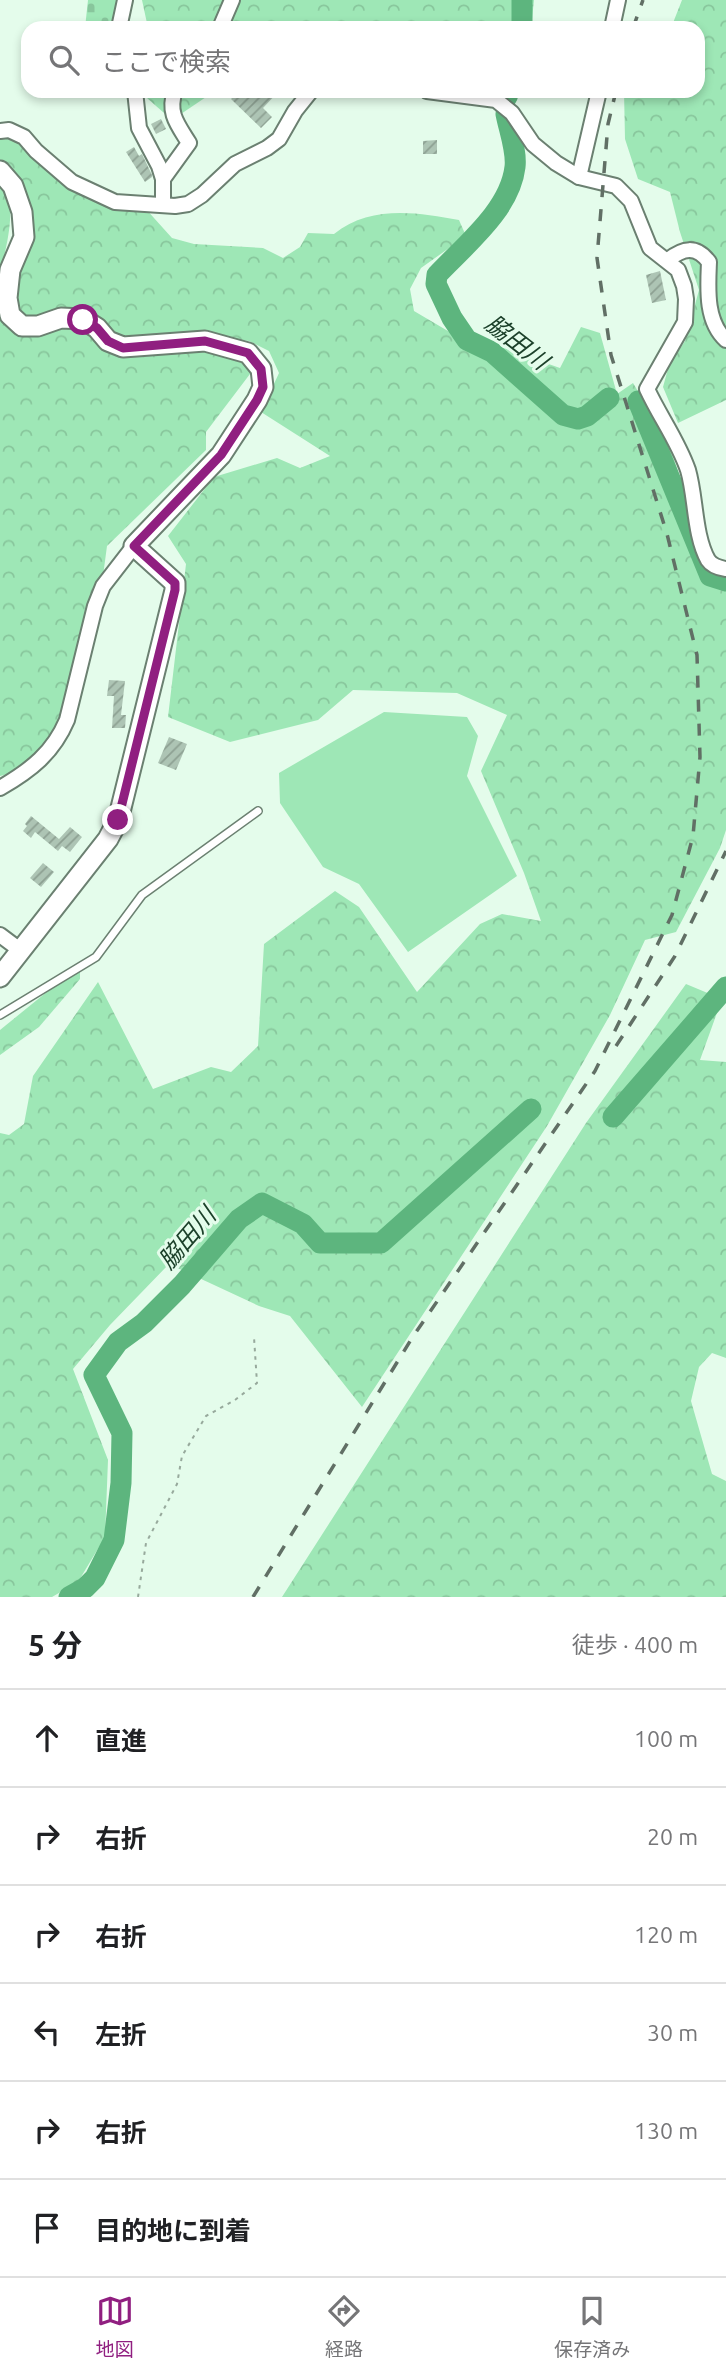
<!DOCTYPE html>
<html lang="ja">
<meta charset="utf-8">
<style>
:root{--surface:#fff;--page:#f6f6f6;--text:#202124;--muted:#757577;--line:#e0e0e0;--accent:#901f80}
body{margin:0;font-family:Ubuntu,"Noto Sans JP",sans-serif;background:var(--page);color:var(--text)}
.stop{position:absolute;width:21px;height:21px;margin:-16px;border:5px solid #901f80;border-radius:50%;background:#fff}
.stop.end{background:#901f80;border-color:#fff;box-shadow:0 2px 7px #0008}
.list{margin:0;padding:0;list-style:none}
h2{display:flex;justify-content:space-between;align-items:center;height:91px;margin:0;padding:0 28px;font-size:30px}
h2 small{font-size:23px;font-weight:400;color:var(--muted)}
.list li{display:grid;grid-template-columns:46px 1fr auto;gap:21px;align-items:center;box-sizing:border-box;height:98px;padding:0 28px;border-top:2px solid var(--line)}
.list b{display:block;font-size:26px;white-space:nowrap}
.list em{font-size:23px;font-style:normal;color:var(--muted)}
.icon{flex:none;width:38px;height:38px;fill:none;stroke:currentColor;stroke-width:2;stroke-linecap:round;stroke-linejoin:round}
.map{position:relative;flex:none;width:726px;height:1597px;overflow:hidden}
.search{position:absolute;background:var(--surface);box-shadow:0 4px 10px #0003;left:21px;right:21px;top:21px;height:77px;display:flex;align-items:center;gap:18px;box-sizing:border-box;padding:0 24px;border-radius:21px;color:var(--muted);font-size:26px}
.sheet{height:679px;background:var(--surface)}
nav{display:flex;justify-content:space-around;align-items:center;box-sizing:border-box;height:98px;border-top:2px solid var(--line);background:var(--surface);font-size:19px;color:var(--muted)}
nav a{display:grid;justify-items:center;gap:4px}
nav .on{color:var(--accent)}
.map>svg:first-child{display:block}
</style>
<div class="map">
<svg width="726" height="1597" viewBox="0 0 726 1597">
<defs>
<pattern id="forest-crowns" width="20" height="18" patternUnits="userSpaceOnUse" patternTransform="scale(1.75)"><rect width="20" height="18" fill="#9ee7b6"/><path d="M2 6a3 3 0 1 1 6 0M12 15a3 3 0 1 1 6 0" fill="none" stroke="#88c69c"/></pattern>
<pattern id="cemetery-stones" width="16" height="16" patternUnits="userSpaceOnUse" patternTransform="scale(1.75)"><rect width="16" height="16" fill="#9ee7b6"/><path d="M2 7V4a2 2 0 0 1 4 0v3zM10 15v-3a2 2 0 0 1 4 0v3z" fill="#88c69c"/></pattern>
<pattern id="building-hatch" width="6" height="6" patternUnits="userSpaceOnUse" patternTransform="scale(1.75)"><rect width="6" height="6" fill="#adc4b4"/><path d="M-1 1l2-2M0 6l6-6M5 7l2-2" fill="none" stroke="#8da092"/></pattern>
</defs>
<rect width="100%" height="100%" fill="#e4fceb"/>
<!-- forest -->
<g fill="url(#forest-crowns)">
<path d="M142,0H534L531,28H148Z"/>
<path d="M682,0H726V400L678,423L663,387L669,365L685,341L699,290L680,232L670,192L638,179L625,139L624,91H698V28H671Z"/>
<path d="M139,91H215L172,120Z"/>
<path d="M0,136L19,139L72,187L145,208L172,238L194,244L263,248L283,258L300,247L308,233L334,234C370,205 416,212 459,220L466,236L421,268L410,289L414,311L453,334L492,344L560,368L581,327L600,333L617,394L633,383L668,441L706,558L726,563V830L720,848L676,932L645,940L610,1015L547,1126L362,1407L290,1316L259,1306L169,1264L110,1325L73,1369L108,1460L105,1537L78,1582L52,1597H0V1133L9,1135L24,1124L33,1076L98,982L153,1089L211,1067L231,1072L258,1046L264,944L335,891L359,907L417,992L480,924L502,914L541,921L524,873L481,771L507,715L457,693L353,690L318,720L230,742L168,717L186,564L168,536L214,477L277,458L300,468L330,456L261,412L279,373L269,351L249,341L199,334L121,339L46,318L20,317L13,307L16,281L30,240L0,165Z"/>
<path d="M0,182C20,207 5,245 1,274C0,285 2,296 2,307L52,327L85,326L102,342L179,351L226,353L247,357L253,370L206,432V450L107,546L101,591L80,630L71,686L61,723L41,754L8,774L0,776Z"/>
<path d="M80,965V979L39,1027L0,1055V1030Z"/>
<path d="M686,984L722,999L700,1060L726,1062V1358L712,1353L699,1367L691,1401L712,1474L726,1481V1597H282L586,1123Z"/>
</g>
<!-- cemetery -->
<path fill="url(#cemetery-stones)" d="M88,0H120L115,28H85Z"/>
<!-- garden -->
<path fill="#9ee7b6" d="M384,712L467,717L478,736L467,776L517,876L408,952L359,884L323,867L280,803L279,773Z"/>
<g fill="none" stroke-linecap="round" stroke-linejoin="round">
<!-- river -->
<g stroke="#5db57e" stroke-width="21">
<path d="M522,0V28"/>
<path d="M507,97L509,91"/>
<path d="M506,114C509,130 517,151 515,167C510,210 465,245 437,275L436,284L452,318L467,340L492,352L563,415L578,419L587,416L609,398"/>
<path d="M638,401L710,576L726,581"/>
<path d="M613,1117L726,987"/>
<path d="M69,1597L85,1588L95,1578L114,1540L121,1483L122,1433L94,1375L118,1342L144,1323L182,1285L239,1219L262,1203L303,1224L320,1243H381L531,1109"/>
</g>
</g>
<!-- building -->
<g fill="url(#building-hatch)">
<path d="M239,91H279L263,108L272,117L261,128L231,99Z"/>
<path d="M161,119L166,129L156,134L151,124Z"/>
<path d="M437,140V154H423V141Z"/>
<path d="M134,147L139,156L142,154L152,175V177L145,182L126,152Z"/>
<path d="M660,271L666,300L652,303L646,275Z"/>
<path d="M109,680L125,681L121,715H126L125,728H112L114,696H107Z"/>
<path d="M169,737L187,744L176,770L158,763Z"/>
<path d="M31,816L59,839L70,827L82,837L70,852L62,846L58,851L35,832L31,838L23,831L27,826L25,824Z"/>
<path d="M43,863L54,872L41,887L30,878Z"/>
</g>
<g fill="none" stroke-linecap="round" stroke-linejoin="round">
<!-- lane casing -->
<g stroke="#6b8071" stroke-width="10">
<path id="lane" d="M0,1015L96,957L142,895L258,811"/>
</g>
<!-- street casing -->
<g stroke="#6b8071" stroke-width="18">
<g id="street">
<path d="M119,28L125,0"/>
<path d="M220,28L232,0"/>
<path d="M612,28L618,0"/>
<path d="M135,91L139,128L159,166L163,179V205"/>
<path d="M427,91L496,100L512,113L533,144L556,163L579,177L616,186L631,201L650,248L678,270L684,286L686,299L685,322L647,389C660,417 678,441 688,470C696,497 694,535 708,560C712,566 719,568 726,569"/>
<path d="M0,131L9,130L24,137L36,151L72,182L115,202L175,206L188,204L202,195L235,164L267,148L279,139L295,111L311,91"/>
<path d="M579,177L599,91"/>
<path d="M163,179L189,143C178,125 167,113 175,91"/>
<path d="M668,260C683,248 696,245 709,262C708,287 705,321 726,340"/>
<path d="M0,788C31,770 53,753 67,720L95,606L103,586L134,546"/>
<path d="M0,935L20,950"/>
</g>
</g>
<!-- secondary casing -->
<g stroke="#6b8071" stroke-width="23">
<path id="secondary" d="M0,171L13,186L22,212L24,237L10,270L7,298L10,315L22,326H38L61,318L83,319L97,328L108,341L123,347L205,341L248,353L261,369L263,387L257,400L221,455L134,546L175,583V590L118,820L108,839L0,977"/>
</g>
<!-- path -->
<path stroke="#97a99c" stroke-width="2" stroke-dasharray="3.5 5" stroke-linecap="butt" d="M138,1597L146,1543L177,1484L182,1456L206,1416L235,1400L257,1383L254,1337"/>
<!-- lane -->
<use href="#lane" stroke="#fff" stroke-width="7"/>
<!-- street -->
<use href="#street" stroke="#fff" stroke-width="14"/>
<!-- secondary -->
<use href="#secondary" stroke="#fff" stroke-width="19"/>
<!-- rail -->
<g stroke="#616f65" stroke-width="3.5" stroke-dasharray="12 12" stroke-linecap="butt">
<path d="M633,28L643,0"/>
<path d="M616,1046L675,956L726,851"/>
<path d="M253,1597L412,1338L595,1071L672,915L693,836L700,757L697,655L667,534L611,355L597,258L608,124L616,91"/>
</g>
</g>
<g fill="none" stroke-linecap="round" stroke-linejoin="round">
<!-- route -->
<path stroke="#901f80" stroke-width="9" d="M83,320L97,328L108,341L123,348L205,341L248,353L261,369L263,387L257,400L221,455L134,546L175,583V590L118,820"/>
</g>
<g text-anchor="middle" dominant-baseline="central" stroke-width="6" stroke-linejoin="round" paint-order="stroke">
<!-- water labels -->
<g font-size="24" font-style="italic" fill="#1c412a" stroke="#e4fceb">
<text transform="translate(517 342) rotate(38)">脇田川</text>
<text transform="translate(187 1238) rotate(-49)">脇田川</text>
</g>
</g>
</svg>
<div class="stop" style="left:83px;top:320px"></div>
<div class="stop end" style="left:118px;top:820px"></div>
<div class="search"><svg class="icon" aria-label="search" viewBox="0 0 24 24"><circle cx="10" cy="10" r="6"/><path d="M15 15l6 6"/></svg>ここで検索</div>
</div>
<section class="sheet">
<h2>5 分<small>徒歩 · 400 m</small></h2>
<ul class="list">
<li><svg class="icon" aria-label="ahead" viewBox="0 0 24 24"><path d="M12 20V5M6 11l6-6 6 6"/></svg><div><b>直進</b></div><em>100 m</em></li>
<li><svg class="icon" aria-label="right" viewBox="0 0 24 24"><path d="M7 20v-9h11M14 6l5 5-5 5"/></svg><div><b>右折</b></div><em>20 m</em></li>
<li><svg class="icon" aria-label="right" viewBox="0 0 24 24"><path d="M7 20v-9h11M14 6l5 5-5 5"/></svg><div><b>右折</b></div><em>120 m</em></li>
<li><svg class="icon" aria-label="left" viewBox="0 0 24 24"><path d="M17 20v-9H6M10 6l-5 5 5 5"/></svg><div><b>左折</b></div><em>30 m</em></li>
<li><svg class="icon" aria-label="right" viewBox="0 0 24 24"><path d="M7 20v-9h11M14 6l5 5-5 5"/></svg><div><b>右折</b></div><em>130 m</em></li>
<li><svg class="icon" aria-label="arrive" viewBox="0 0 24 24"><path d="M6 21V4h12l-3 4 3 4H6"/></svg><div><b>目的地に到着</b></div></li>
</ul>
</section>
<nav>
<a class="on"><svg class="icon" aria-label="map" viewBox="0 0 24 24"><path d="M3 6l6-2 6 2 6-2v14l-6 2-6-2-6 2zM9 4v14M15 6v14"/></svg>地図</a>
<a><svg class="icon" aria-label="directions" viewBox="0 0 24 24"><path d="M12 3l9 9-9 9-9-9zM9 14v-3h6M13 9l2 2-2 2"/></svg>経路</a>
<a><svg class="icon" aria-label="saved" viewBox="0 0 24 24"><path d="M7 4h10v16l-5-4-5 4z"/></svg>保存済み</a>
</nav>
